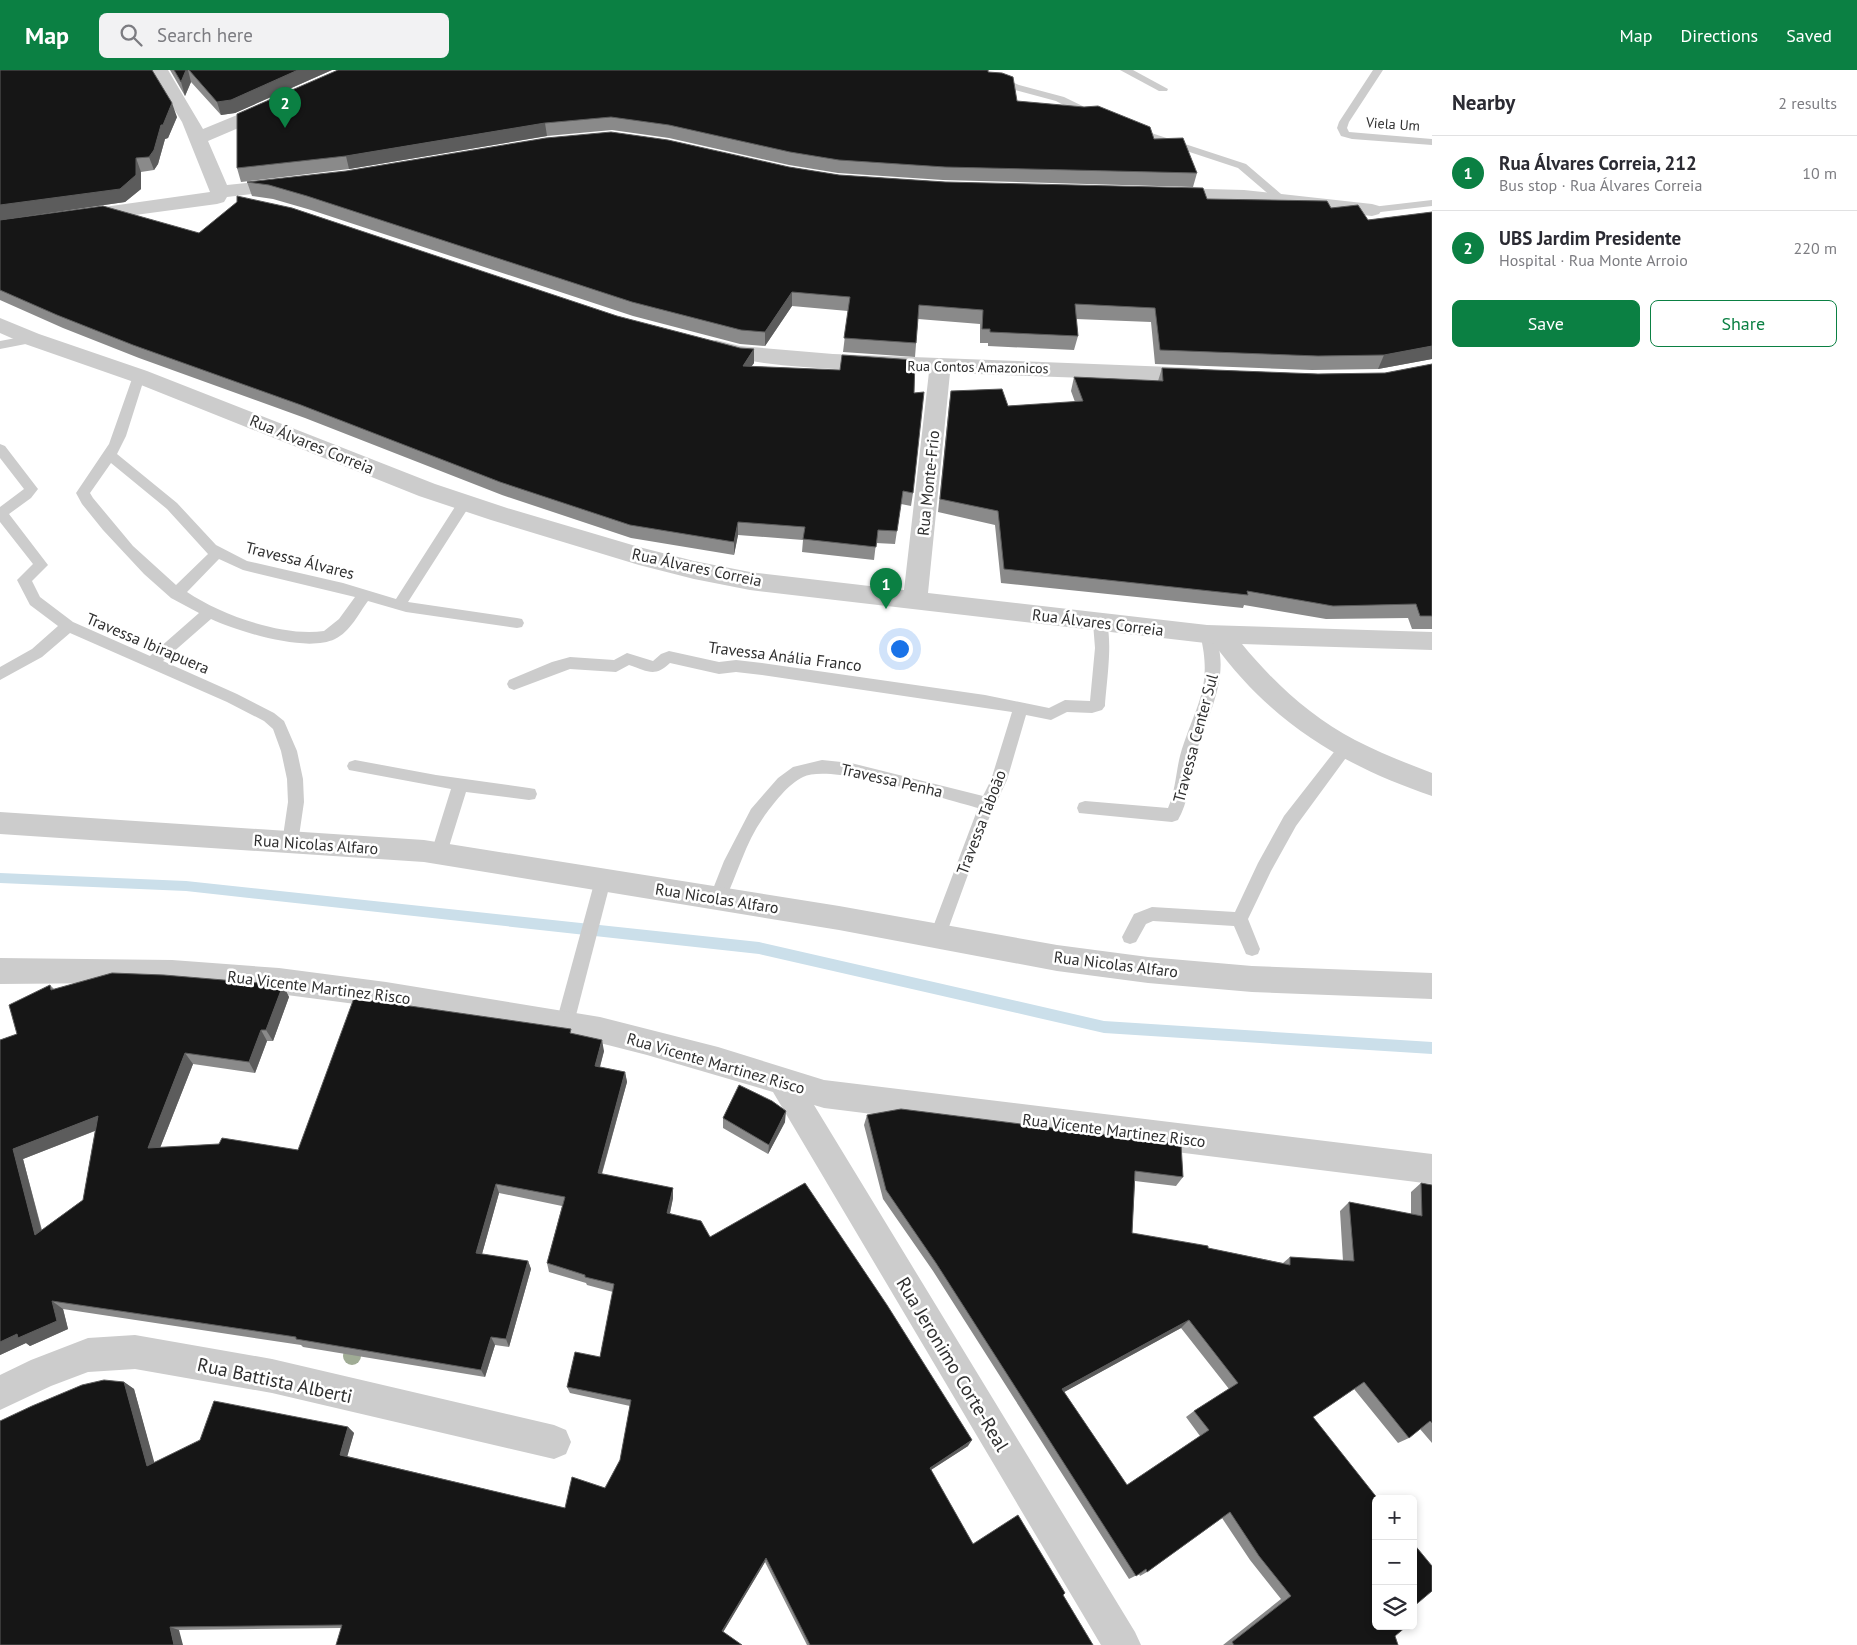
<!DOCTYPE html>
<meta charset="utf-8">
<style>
:root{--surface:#fff;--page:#f2f2f3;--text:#2b2b33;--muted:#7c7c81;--line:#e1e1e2;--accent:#0b8043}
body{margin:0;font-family:"PT Sans",sans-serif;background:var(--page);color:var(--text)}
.controls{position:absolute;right:15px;bottom:15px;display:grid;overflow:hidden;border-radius:8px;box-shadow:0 2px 8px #0003}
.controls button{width:45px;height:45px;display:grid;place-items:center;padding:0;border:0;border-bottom:1px solid var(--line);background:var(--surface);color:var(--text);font:25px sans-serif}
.you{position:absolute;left:899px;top:578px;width:18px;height:18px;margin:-12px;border:4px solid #fff;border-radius:50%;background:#1a73e8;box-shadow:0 0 0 8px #1a73e833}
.badge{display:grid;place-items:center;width:32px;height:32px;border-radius:50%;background:var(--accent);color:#fff;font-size:16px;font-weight:700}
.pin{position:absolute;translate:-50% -41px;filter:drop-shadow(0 1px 2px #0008)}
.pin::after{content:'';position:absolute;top:26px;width:18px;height:15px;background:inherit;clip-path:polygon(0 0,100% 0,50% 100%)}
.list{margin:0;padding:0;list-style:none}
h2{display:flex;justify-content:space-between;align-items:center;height:65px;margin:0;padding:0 20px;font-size:21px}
h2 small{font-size:16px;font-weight:400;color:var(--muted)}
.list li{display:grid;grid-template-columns:32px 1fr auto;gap:15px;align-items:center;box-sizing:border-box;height:75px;padding:0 20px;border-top:1px solid var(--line)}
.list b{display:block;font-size:19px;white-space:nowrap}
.list p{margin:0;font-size:16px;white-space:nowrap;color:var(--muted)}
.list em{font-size:16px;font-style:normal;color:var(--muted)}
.actions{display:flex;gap:10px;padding:15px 20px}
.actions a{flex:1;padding:11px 0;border:1px solid var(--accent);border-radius:8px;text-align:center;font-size:18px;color:var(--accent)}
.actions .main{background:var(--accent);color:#fff}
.icon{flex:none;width:28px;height:28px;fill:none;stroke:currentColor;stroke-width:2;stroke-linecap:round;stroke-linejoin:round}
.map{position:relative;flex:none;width:1432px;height:1575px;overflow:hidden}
header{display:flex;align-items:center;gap:30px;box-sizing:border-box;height:70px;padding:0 25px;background:var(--accent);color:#fff}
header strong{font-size:24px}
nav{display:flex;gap:28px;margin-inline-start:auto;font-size:18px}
.search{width:350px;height:45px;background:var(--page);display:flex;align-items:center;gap:12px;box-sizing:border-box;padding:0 18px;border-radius:8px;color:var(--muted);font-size:19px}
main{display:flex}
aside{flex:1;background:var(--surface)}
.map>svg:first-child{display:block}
</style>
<header>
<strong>Map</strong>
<div class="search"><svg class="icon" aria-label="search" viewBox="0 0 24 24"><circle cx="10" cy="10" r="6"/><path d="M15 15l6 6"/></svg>Search here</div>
<nav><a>Map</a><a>Directions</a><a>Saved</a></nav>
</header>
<main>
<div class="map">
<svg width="1432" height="1575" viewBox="0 0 1432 1575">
<rect width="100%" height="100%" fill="#fff"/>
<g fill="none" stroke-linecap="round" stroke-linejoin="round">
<!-- stream -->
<path fill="#cbdfea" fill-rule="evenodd" d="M0,803L186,811L759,872L1104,951L1432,972V984L1104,963L759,884L186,821L0,813Z"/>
<!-- service -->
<g fill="#ccc" fill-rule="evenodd">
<path d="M979,0H989L988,2L1019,15L1064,27L1099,44L1094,47L1082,45L1056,31L1011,19L978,5L977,3Z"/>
<path d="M1120,0H1133L1168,19L1167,21H1159Z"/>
<path d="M1373,0H1383L1349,52L1347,58L1349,62L1432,69V75L1352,69L1341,66L1337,58L1339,52Z"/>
<path d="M1133,57L1246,94L1288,130L1282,133L1278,132L1238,98L1129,62L1128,60L1129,58Z"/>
<path d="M1432,130V136L1372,143L1366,140L1372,137Z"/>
<path d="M32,265L36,266L38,269L36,272L0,279V271Z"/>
<path d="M139,302L145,306L126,366L117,384L177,433L216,475L247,491L343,513L396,529L460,429H470L472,432L408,532L517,548L522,549L524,553L522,557L517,558L406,542L368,531C359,543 350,562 335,569C306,583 240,562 211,549L163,591L237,624L274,643L284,651L297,681L303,709L304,732L298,773L296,778L290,780L284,778L282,773L288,732L287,709L281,681L273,659L264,651L227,632L70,563L42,587L0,610V597L32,579L58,556L30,535L17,510L33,494L0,452V437L24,419L0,388V374L5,376L38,419L31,428L9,444L48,495L32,511L40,527L73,552L150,586L199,543L171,528L144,504L103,460L82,434L76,423L109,374L133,306ZM111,393L167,439L208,484L176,515L133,476L93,428L90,423ZM219,489L243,500L355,527L339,549L324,561C283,567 221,545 187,522Z"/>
<path d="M1100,548L1105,549C1114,566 1106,616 1105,636L1102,640L1092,643L1067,642L1051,650L1026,645L1007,710L986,755L946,865L944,870L938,872L932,870L930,865L978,738C944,729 831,693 803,707C788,714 773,734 763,748C745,773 737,806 723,834L717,836L711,834L709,829L724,791L751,739L778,708L793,697L822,690L851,693L983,726L991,710L1012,642L762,605L736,602L719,604L670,593C654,608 648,601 629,595L616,602L570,599L514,620L509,618L507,614L509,610L552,592L570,587L614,590L627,583L653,591L661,584L669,581L719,592L736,590L762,593L985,625L1049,638L1065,630L1090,631L1095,578L1093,553L1095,549Z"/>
<path d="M1207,558L1212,560C1235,602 1206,646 1195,687C1190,708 1189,731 1178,750L1172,752L1079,743L1077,738L1079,733L1085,731L1168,738C1175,723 1176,702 1180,686C1194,637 1214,619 1200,564L1202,560Z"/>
<path d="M1346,671L1351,673L1354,677L1351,681L1296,756L1271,801L1248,849L1260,879L1258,884L1252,886L1246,884L1234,856L1153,851L1146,854L1136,872L1130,874L1124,872L1122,867L1134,844L1152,837L1235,842L1258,793L1284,746L1341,673Z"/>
<path d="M355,690L436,705L529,718L535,719L537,724L535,729L529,730L466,722L447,783L445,788L439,790L433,788L431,783L451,719L349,700L347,696L349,692Z"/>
<path d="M603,803L609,805L611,810L574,953L571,959L565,961L559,959L556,953L595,810L597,805Z"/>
</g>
<!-- minor -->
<g fill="#ccc" fill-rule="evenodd">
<path d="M150,0H168L203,59L264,34L270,33L276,34L279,38L276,42L208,71L227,115L287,109L294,111L297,115L294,119L227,127L224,132L217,134L83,152L76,150L73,146L76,142L83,140L210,122L182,52Z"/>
<path d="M1169,118L1244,120L1372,134L1379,136L1382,140L1379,144L1372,146L1244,132L1162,128L1159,124L1162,120Z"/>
<path d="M0,248L39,264L147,301L435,414L507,438L639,477L694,491L750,502L904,520L929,302C856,299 779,301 708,282L705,277L708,272L716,270L740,276L833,284L1197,298L1205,300L1208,305L1205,310L1197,312L950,303L928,523L1207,555L1432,562V580L1242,574C1274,613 1311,647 1355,670C1380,683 1406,693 1432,703V726C1341,695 1271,652 1214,574L750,520L694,509L639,495L491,450L419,426L131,311L25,274L0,263Z"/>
<path d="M0,742L424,770L839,836L1057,875L1148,887L1252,896L1432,903V929L1252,922L1148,913L1057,901L839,860L424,792L0,764Z"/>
<path d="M0,888L172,890L279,898L386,912L600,947L718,977L824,1010L1432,1084V1114L824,1038L814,1035L1135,1562L1141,1575H1101L773,1022L647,985L600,973L386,938L279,924L172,915L118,913L0,914Z"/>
<path d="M135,1265L272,1289L554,1355L566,1360L571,1372L566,1384L554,1389L272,1323L135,1299L88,1302L51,1316L0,1340V1305L31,1290L88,1268Z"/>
</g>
</g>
<!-- trees -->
<circle fill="#a0ac95" cx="352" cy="1286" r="9"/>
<!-- wall -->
<g fill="#8a8a8a" fill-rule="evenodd">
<path d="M0,0L177,47L168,68L165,69L158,94L154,100L141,102V119L125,132L0,150Z"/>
<path d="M170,0H332L235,43L221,45L191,12L185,26Z"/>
<path d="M338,0L988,2L1017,31L1154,69L1197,103L1193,117L943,110L838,103L789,95L669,68L612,60L547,66L349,99L241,112L237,98Z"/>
<path d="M789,97L839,105L1207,129L1331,138L1368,150L1432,142V289L1378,299L1312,300L1155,294L1151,252L1076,249L1078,266L1074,280L988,276V273H980V254L918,249L915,287L843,282L848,241L792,236L765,276L740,274L633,246L311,140L273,129L252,126L247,112Z"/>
<path d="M0,150L199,163L754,293L751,296L914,323L913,423L911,436L901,434L895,474L876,473L874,490L802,482L803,470L738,465L734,485L631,468L502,425L305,348L139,288L63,258L0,230Z"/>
<path d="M1432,294V559H1412L1408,548L1326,549L1244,535L1243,538L1001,513L995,455L938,442L949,335L951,321L1008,336L1075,332L1071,321L1074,307L1158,311L1162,298L1318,304L1385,303Z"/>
<path d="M50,915L54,919L283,915L289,927L273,971H267L255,1003L193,994L160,1078L298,1080L572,964L604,981L600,997L625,1002L627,1012L602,1104L673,1118V1128L670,1143L710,1167L968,1376L931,1400L973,1474L1063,1525L1093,1575H807L765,1492L723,1562L341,1558L179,1560L0,1575L124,1312L134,1319L154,1393L348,1357L354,1363L347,1386L565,1438L605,1418L620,1390L630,1336L570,1323L567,1317L600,1287L613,1222L587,1215L586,1213L549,1202L547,1193L562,1136L499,1123L482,1184L528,1191L531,1199L509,1277L495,1275L485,1307L303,1277L301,1275L63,1239L68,1259L30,1276L26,1273L0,1285V970L17,964ZM95,1061L83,1130L42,1160L23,1089Z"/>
<path d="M867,1045L1183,1107L1176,1116L1135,1111L1132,1163L1283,1193L1290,1187L1343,1191L1340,1141L1349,1132L1411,1144V1122L1421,1113L1432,1115V1373L1420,1359L1409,1368L1398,1373L1354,1319L1313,1347L1398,1575H1223L1281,1529L1250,1490L1222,1448L1147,1502L1140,1506L1139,1504L1129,1509L933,1201L883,1129L864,1055ZM1181,1258L1229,1319L1194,1341L1186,1347L1200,1366L1127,1415L1064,1322Z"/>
<path d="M723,1048L785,1052L768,1084L723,1058Z"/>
</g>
<!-- shaded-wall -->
<g fill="#5c5c5c">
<path d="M186,0H188L191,12L185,26L181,12Z"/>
<path d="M298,0H332L235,43L221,45L217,32Z"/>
<path d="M172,33L177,47L168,68L165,69L158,94L154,100L149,87L161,55Z"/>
<path d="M545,53L547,66L349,99L346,86Z"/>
<path d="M136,88L141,102V119L125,132L0,150V135Z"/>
<path d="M792,222V236L765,276V262Z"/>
<path d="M1432,276V289L1378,299L1384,285Z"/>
<path d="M754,279V293L742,310L743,296Z"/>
<path d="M738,452V465L734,485V472Z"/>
<path d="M283,915L289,927L273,971L266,960Z"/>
<path d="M261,960L267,971L255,1003L249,992Z"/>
<path d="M602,970L604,981L597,1007L595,996Z"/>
<path d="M185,983L193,994L156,1088L148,1078Z"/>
<path d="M625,1002L627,1012L599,1113L598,1103Z"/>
<path d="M786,1041L785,1052L768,1084L769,1075Z"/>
<path d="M98,1046L107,1056L23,1089L45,1174L35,1165L13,1079Z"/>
<path d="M496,1114L499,1123L480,1191L476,1183Z"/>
<path d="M673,1118V1128L668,1152L667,1143Z"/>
<path d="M528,1191L531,1199L509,1277L506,1269Z"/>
<path d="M52,1231L63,1239L68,1259L30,1276L26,1273L0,1285V1272Z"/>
<path d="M1189,1250L1181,1258L1057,1326L1062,1319Z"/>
<path d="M491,1267L495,1275L485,1307L481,1300Z"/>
<path d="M124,1312L134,1319L157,1402L147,1396Z"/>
<path d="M348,1357L354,1363L346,1391L340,1385Z"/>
<path d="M972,1370L968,1376L926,1403L930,1398Z"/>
<path d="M766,1488L765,1492L722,1564V1561Z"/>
<path d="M170,1557L179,1560L183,1575H174Z"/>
</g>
<!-- building -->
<g fill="#161616" stroke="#5c5c5c" fill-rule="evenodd">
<path d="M0,0H152L172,33L163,55H161L154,80L149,87L136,88V105L120,119L0,135Z"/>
<path d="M174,0H186L181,12Z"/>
<path d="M189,0H298L231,30L217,32Z"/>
<path d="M338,0H988V2L1002,3L1013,7L1017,31L1084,37L1098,36L1150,57L1154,69L1183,68L1197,103L945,97L839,90L790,82L669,55L611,47L545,53L346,86L237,98V44Z"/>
<path d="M611,62L668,70L789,97L839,105L945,112L1203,118L1207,129L1327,131L1331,138L1358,135L1368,150L1432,142V276L1384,285L1318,286L1160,280L1155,238L1075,234L1078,266L990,262V259H982L983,240L919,235L916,273L844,268L850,227L792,222L765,262L741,260L632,232L307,126L269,115L247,112L346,101L546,68Z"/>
<path d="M237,126L292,138L617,246L740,278L754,279L743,296L840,300L842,285L915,290L914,323L924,322L913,423L903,421L897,461L878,460L876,477L803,469L805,457L738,452L734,472L630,455L500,412L301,335L133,275L57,245L0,220V150L103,136L199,163L237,132Z"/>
<path d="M1432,294V546H1420L1416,534L1333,536L1247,521L1248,525L1004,499L998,441L940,429L951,321L1002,319L1008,336L1083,331L1074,307L1163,311L1162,298L1318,304L1385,303Z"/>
<path d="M112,903L164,905L283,915L266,960H261L249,992L185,983L148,1078L219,1074L222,1068L298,1080L354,928L571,959L570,963L602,970L595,996L625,1002L598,1103L673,1118L667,1143L701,1151L710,1167L805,1113L887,1235L972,1370L930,1398L973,1474L1018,1445L1065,1523L1063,1525L1093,1575H810L766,1488L722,1561L742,1575H336L342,1555L170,1557L174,1575H0V1351L32,1336L82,1315L104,1310L124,1312L147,1396L200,1370L214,1331L348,1357L340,1385L565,1438L572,1407L605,1418L620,1390L631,1330L567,1317L575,1282L600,1287L614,1214L585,1207V1205L547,1193L565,1127L496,1114L476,1183L528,1191L506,1269L491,1267L481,1300L296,1269V1267L52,1231L57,1251L18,1268L17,1264L0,1272V970L17,964L9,935L50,915L51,920ZM98,1046L83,1130L35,1165L13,1079Z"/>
<path d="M739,1015L772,1031L786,1041L769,1075L723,1048Z"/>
<path d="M901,1039L1181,1074L1183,1107L1135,1101L1132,1163L1208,1176V1178L1290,1195V1187L1354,1191L1349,1132L1422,1146L1421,1113L1432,1115V1353L1430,1351L1409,1368L1364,1312L1313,1347L1378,1429H1376V1556H1407L1395,1566L1398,1575H1234L1232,1572L1291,1526L1259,1486L1230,1442L1147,1502L1146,1499L1136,1506L936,1193L886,1120L867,1045ZM1189,1250L1238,1313L1194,1341L1209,1360L1127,1415L1062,1319Z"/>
<path d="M1413,1473L1432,1496V1521L1413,1537Z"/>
</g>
<g text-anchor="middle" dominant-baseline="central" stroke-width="5" stroke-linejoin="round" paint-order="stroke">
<!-- far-street labels -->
<g font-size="14" fill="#2f2f2f" stroke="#fff">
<text transform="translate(1393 54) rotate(4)">Viela Um</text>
<text transform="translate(978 297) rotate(1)">Rua Contos Amazonicos</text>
</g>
<!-- street labels -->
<g font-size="16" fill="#2f2f2f" stroke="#fff">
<text transform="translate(312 374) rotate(22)">Rua Álvares Correia</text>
<text transform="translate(928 413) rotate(-84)">Rua Monte-Frio</text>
<text transform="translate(300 490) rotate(14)">Travessa Álvares</text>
<text transform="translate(697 497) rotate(12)">Rua Álvares Correia</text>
<text transform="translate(1098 552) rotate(7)">Rua Álvares Correia</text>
<text transform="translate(148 573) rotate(23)">Travessa Ibirapuera</text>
<text transform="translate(785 586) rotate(7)">Travessa Anália Franco</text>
<text transform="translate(1195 668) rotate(-75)">Travessa Center Sul</text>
<text transform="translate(892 710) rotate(13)">Travessa Penha</text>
<text transform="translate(981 752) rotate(-69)">Travessa Taboão</text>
<text transform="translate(316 774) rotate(4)">Rua Nicolas Alfaro</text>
<text transform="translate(717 828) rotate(9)">Rua Nicolas Alfaro</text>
<text transform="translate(1116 894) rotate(7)">Rua Nicolas Alfaro</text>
<text transform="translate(319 917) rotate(7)">Rua Vicente Martinez Risco</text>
<text transform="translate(716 993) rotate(16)">Rua Vicente Martinez Risco</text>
<text transform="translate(1114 1060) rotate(7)">Rua Vicente Martinez Risco</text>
</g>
<!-- near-street labels -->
<g font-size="19" fill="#2f2f2f" stroke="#fff">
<text transform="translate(953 1294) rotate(59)">Rua Jeronimo Corte-Real</text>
<text transform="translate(275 1310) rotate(12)">Rua Battista Alberti</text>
</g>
</g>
</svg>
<div class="controls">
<button>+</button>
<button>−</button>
<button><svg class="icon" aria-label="layers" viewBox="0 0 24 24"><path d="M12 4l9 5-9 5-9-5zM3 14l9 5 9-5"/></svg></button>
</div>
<div class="you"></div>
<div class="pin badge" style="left:886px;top:539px">1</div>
<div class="pin badge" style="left:285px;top:58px">2</div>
</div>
<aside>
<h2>Nearby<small>2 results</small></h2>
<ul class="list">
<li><span class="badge">1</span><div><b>Rua Álvares Correia, 212</b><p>Bus stop · Rua Álvares Correia</p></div><em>10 m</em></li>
<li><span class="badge">2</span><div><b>UBS Jardim Presidente</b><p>Hospital · Rua Monte Arroio</p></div><em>220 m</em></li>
</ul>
<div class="actions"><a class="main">Save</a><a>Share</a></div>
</aside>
</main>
